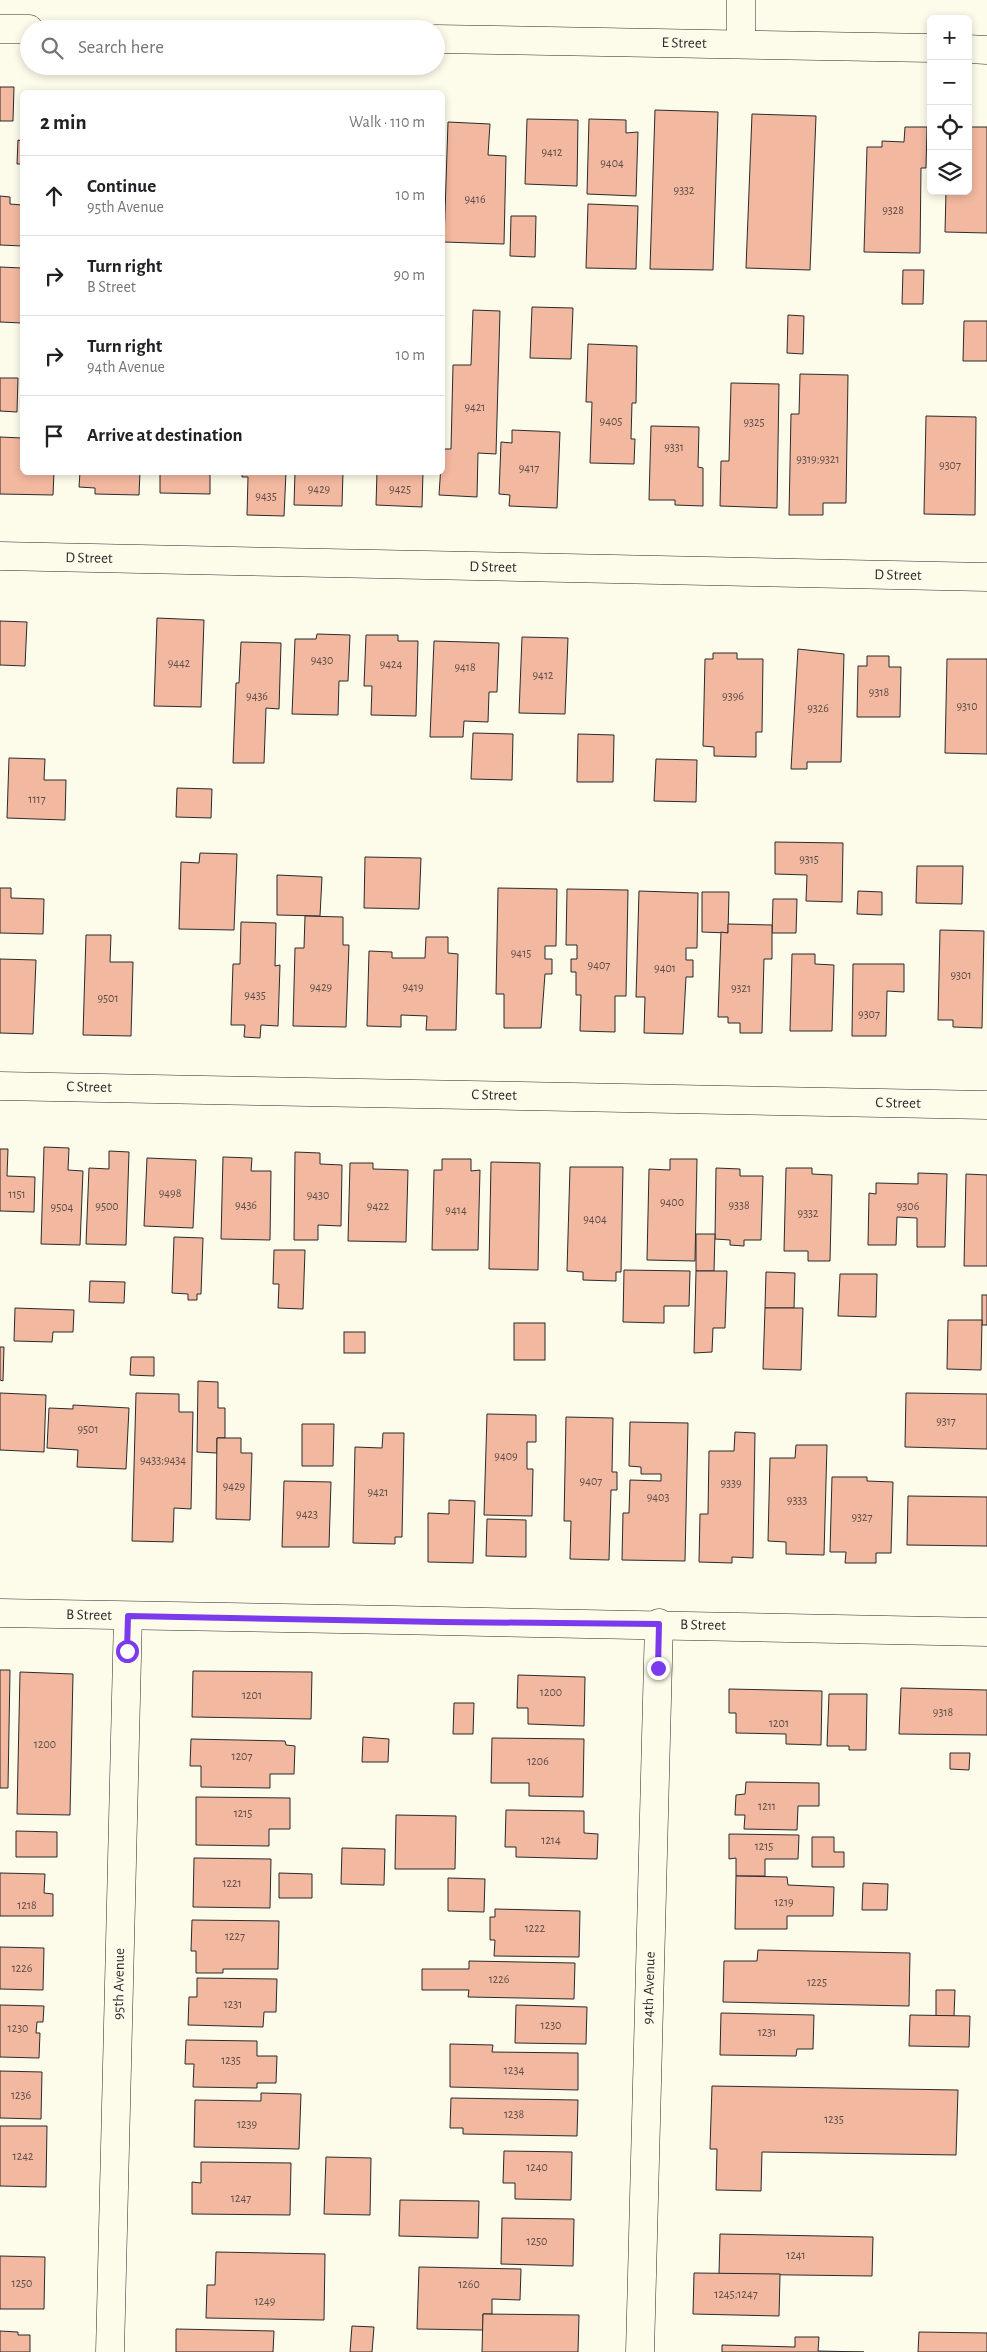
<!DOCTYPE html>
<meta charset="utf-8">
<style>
:root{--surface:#fff;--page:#f6f6f6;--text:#202124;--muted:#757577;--line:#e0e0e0}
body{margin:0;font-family:"Alegreya Sans",sans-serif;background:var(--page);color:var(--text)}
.controls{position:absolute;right:15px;top:15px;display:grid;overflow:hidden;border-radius:8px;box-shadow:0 2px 8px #0003}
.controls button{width:45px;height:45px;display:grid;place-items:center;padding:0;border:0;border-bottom:1px solid var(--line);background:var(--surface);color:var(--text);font:25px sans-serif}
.stop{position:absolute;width:15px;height:15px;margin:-11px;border:4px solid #7c3aed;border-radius:50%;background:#fff}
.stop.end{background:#7c3aed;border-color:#fff;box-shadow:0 1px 5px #0008}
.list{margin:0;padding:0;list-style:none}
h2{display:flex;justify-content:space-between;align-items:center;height:65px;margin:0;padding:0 20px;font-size:21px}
h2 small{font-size:16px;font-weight:400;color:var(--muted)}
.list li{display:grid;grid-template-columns:32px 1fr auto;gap:15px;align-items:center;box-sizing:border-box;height:80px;padding:0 20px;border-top:1px solid var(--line)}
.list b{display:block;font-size:19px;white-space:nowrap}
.list p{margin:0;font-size:16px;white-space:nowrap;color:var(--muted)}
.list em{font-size:16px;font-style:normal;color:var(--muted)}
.icon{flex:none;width:28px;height:28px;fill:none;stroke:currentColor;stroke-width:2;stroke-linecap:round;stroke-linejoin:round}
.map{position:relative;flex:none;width:987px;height:2352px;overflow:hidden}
.search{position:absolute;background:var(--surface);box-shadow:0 2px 8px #0003;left:20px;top:20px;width:425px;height:55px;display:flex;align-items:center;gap:12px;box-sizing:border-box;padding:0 18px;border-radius:28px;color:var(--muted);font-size:19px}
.panel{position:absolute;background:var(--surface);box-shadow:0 2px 8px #0003;left:20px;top:90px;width:425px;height:385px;border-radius:8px}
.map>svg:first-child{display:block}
</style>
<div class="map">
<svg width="987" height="2352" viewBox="0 0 987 2352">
<rect width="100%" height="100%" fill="#fdfbea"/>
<!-- building -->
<g fill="#f2b8a0" stroke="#2b2b2b">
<path d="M0,87H14L13,121H0Z"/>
<path d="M655,110L718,112L713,270L650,269Z"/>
<path d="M752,114L816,116L810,270L746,268Z"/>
<path d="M527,119L578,120L577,186L525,184Z"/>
<path d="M589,119L626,120V133L638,132L636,196L587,194Z"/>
<path d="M448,122L490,124L488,155L506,156L504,244L444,242Z"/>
<path d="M905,127H927L926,168H921L920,253L864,252L867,147H882V141L904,142Z"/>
<path d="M969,127H987V233L945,232L946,191H968Z"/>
<path d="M18,140L22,141V164H17Z"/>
<path d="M0,196L10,197V204L22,205V246L0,245Z"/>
<path d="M588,204L638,206L636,269L586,268Z"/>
<path d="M511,216H536L535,257L510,256Z"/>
<path d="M0,267L22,268V323L0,322Z"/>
<path d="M903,270H924L923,304H902Z"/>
<path d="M532,307L573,308L571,359L530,358Z"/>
<path d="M473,310L500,311L496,454L478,453L477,497L439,495L442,449H451L453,365H471Z"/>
<path d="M788,315L804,316L803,354L787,353Z"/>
<path d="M964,321H987V361H963Z"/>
<path d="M588,344L637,346L636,403H632L631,439H635L634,464L590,463L592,402H586Z"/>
<path d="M800,374L848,375L846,503H823V515H789L791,414H799Z"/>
<path d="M0,378H18L17,412L0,411Z"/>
<path d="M731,383L779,384L777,508L720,506L721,461H729Z"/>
<path d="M926,416L976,417L975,515L924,514Z"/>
<path d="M651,426L699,427L698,467L703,468V506L675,505V500H649Z"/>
<path d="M22,430V472H54L53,495L0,494V437L22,438Z"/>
<path d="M512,430L560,432L557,508L509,506L510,495L499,494L501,442L512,443Z"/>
<path d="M80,472H140L139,495L95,494V488L79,487Z"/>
<path d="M160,472H210V494L160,493Z"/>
<path d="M242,472H286L284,516L247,515L248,477H242Z"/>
<path d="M295,472H343L342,506L294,505Z"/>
<path d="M377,472H423L422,507L376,505Z"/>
<path d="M157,618L204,620L201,707L154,706Z"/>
<path d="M0,621L27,622L25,666L0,665Z"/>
<path d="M317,634L350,635L348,681H339L338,715L292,714L295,639H316Z"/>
<path d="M366,635H398V641H418L416,716L371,715L372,686H364Z"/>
<path d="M522,637L568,638L565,714L519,713Z"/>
<path d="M434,641L499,643L497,692H489L488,722L464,721L463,737H430Z"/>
<path d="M241,642L281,643L279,709L266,708L264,763H233L236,683H239Z"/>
<path d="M798,649L844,654L841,762H807V769H791Z"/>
<path d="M713,653H737V659H763L762,732H756V757L714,756V747L703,746L705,659H713Z"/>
<path d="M867,656H889V667H901L900,717H857L858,666H867Z"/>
<path d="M947,659H987V754L945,753Z"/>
<path d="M473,733L513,734L512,780L471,779Z"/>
<path d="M578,734L614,735L613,782H577Z"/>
<path d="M9,758L45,759L44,780H66L65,820L7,818Z"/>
<path d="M656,759L697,760L696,802L654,801Z"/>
<path d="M177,788L212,789L211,818L176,817Z"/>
<path d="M775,842L843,843L842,902L806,901L807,875L775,874Z"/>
<path d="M200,853L237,854L234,930L179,929L181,862L199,863Z"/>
<path d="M365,857L421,858L419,909L364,908Z"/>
<path d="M917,866H963L962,904L916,903Z"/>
<path d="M277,875L322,877L320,916L277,915Z"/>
<path d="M0,888H11V898L44,899L43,934L0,933Z"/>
<path d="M498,888L557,889L556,946H545V959H552V974H545L541,1028H504V994H496Z"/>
<path d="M567,889L628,890L626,996H615V1032L580,1031L581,995H576V972H571V959H577V945H566Z"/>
<path d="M639,891L698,893L697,948H686V960H693V977H686L683,1034L644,1033L645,997H636Z"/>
<path d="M858,891L882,892V915L857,914Z"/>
<path d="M702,892H729L728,933L702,932Z"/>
<path d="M773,899H797L796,933H772Z"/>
<path d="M305,916L343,917V945H349L346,1027L293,1026L295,948H304Z"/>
<path d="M241,922L276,923L275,966L280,965L278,1026L261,1025L260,1038L244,1037L245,1025H231L233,964H240Z"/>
<path d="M728,924L772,925V959H764L762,1033H740V1023H728V1017H718L721,932L728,933Z"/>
<path d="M940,930L984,931L982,1028L953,1027V1020H938Z"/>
<path d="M86,935H111L110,962H133L131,1036L83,1035Z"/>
<path d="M426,937H448V953L458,954L456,1030H426L427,1016L401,1015V1027L367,1026L369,951L392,952V958H425Z"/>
<path d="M792,954H815V964L834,965L832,1031H790Z"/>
<path d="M0,959L36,960L33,1034L0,1033Z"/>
<path d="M853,964H904V992L887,991L886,1036H852Z"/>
<path d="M44,1147L69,1148L68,1170L83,1171L80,1245L41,1244Z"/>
<path d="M0,1149H8L7,1176L35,1177L34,1212L0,1211Z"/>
<path d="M109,1151L129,1152L126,1245L86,1244L89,1168L109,1169Z"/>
<path d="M295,1152L320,1153V1164L342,1165L341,1226L318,1225V1240H294Z"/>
<path d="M223,1157L252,1158L251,1171H271L270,1240L221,1239Z"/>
<path d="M147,1158L196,1160L193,1228L144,1226Z"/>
<path d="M442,1159H471V1171L480,1170L478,1250H432L434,1170H442Z"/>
<path d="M670,1159H697L695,1261L647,1260L649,1169L670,1170Z"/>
<path d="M491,1162L540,1163L538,1270L489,1269Z"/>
<path d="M350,1163H373V1169L408,1170L406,1242L348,1241Z"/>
<path d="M570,1167H623L621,1272H616V1281L583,1280V1272L567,1271Z"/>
<path d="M716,1168L740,1169V1176H763L761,1240H744V1246L730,1245V1240L715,1239Z"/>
<path d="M786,1168H812V1174L832,1175L830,1261H808V1251H784Z"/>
<path d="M918,1173L947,1174L945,1247H917V1218L897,1217L896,1245H868L869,1193L876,1194V1183L918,1184Z"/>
<path d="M966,1174L987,1175V1266H964Z"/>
<path d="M696,1234H715L714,1271H696Z"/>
<path d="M174,1237L203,1238L201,1294H197V1300H188V1294L172,1293Z"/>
<path d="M274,1250H305L303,1309L278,1308L279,1284H273Z"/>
<path d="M624,1270L690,1271L689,1306H664V1323L623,1322Z"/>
<path d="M696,1271H727L725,1328H713L712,1352L694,1353Z"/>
<path d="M766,1272L795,1273L794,1308H765Z"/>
<path d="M840,1274H877L876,1317L838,1316Z"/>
<path d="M90,1281L125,1282L124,1303L89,1302Z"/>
<rect x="982" y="1295" width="5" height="30"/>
<path d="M15,1308L74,1310L73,1332H53L52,1342L14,1341Z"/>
<path d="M765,1308H803L801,1370L763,1369Z"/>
<path d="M948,1320H982L981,1370L947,1369Z"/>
<rect x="514" y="1323" width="31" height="37"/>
<rect x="344" y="1332" width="21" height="21"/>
<path d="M0,1347H4L3,1381L0,1380Z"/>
<path d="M131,1357H154V1376L130,1375Z"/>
<path d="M198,1381L218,1382V1408H225V1438H217V1453L197,1452Z"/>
<path d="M0,1393L46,1395L44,1452L0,1450Z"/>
<path d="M136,1393L179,1394V1412H193L191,1509L174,1508L173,1542L132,1541Z"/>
<path d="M906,1393L987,1394V1449L905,1447Z"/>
<path d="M73,1405L129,1408L126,1469L77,1467L78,1450L47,1448L49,1408L73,1409Z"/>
<path d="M487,1414L536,1415V1442H527V1469H533L532,1516L484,1515Z"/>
<path d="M566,1417L613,1418L612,1472H617V1490H611L609,1560L570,1559L571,1521H564Z"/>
<path d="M630,1422L688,1423L685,1561L622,1560L623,1513H629L630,1480L661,1481V1474H641V1467L629,1466Z"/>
<path d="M302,1424H334L333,1466H302Z"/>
<path d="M735,1432L755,1433L753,1558L732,1557V1563L699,1562L700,1514H708L709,1451H734Z"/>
<path d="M383,1433H404L402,1537H395V1544L353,1543L355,1447L382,1448Z"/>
<path d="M217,1438H241V1453H252L250,1520L216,1519Z"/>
<path d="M796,1445H827L824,1555L786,1554V1542L768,1541L770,1458H795Z"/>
<path d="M832,1477H867V1481L893,1482L891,1553H876V1563H845L846,1552H830Z"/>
<path d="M284,1481L331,1482L329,1547H282Z"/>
<path d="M908,1496L987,1497V1546L907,1545Z"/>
<path d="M449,1500L475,1501L473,1563L428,1562V1513L449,1514Z"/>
<path d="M487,1519L526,1520V1557L486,1556Z"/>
<path d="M0,1670H10L8,1788H0Z"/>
<path d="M193,1671L312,1672L311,1719L192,1717Z"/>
<path d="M20,1672L73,1674L70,1815L17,1814Z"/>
<path d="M518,1675L585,1677L584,1726L528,1724V1708H517Z"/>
<path d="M901,1688L987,1690V1735L899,1734Z"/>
<path d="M729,1689L822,1691L821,1745L786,1744V1734L736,1733V1713H729Z"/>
<path d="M829,1694H867L866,1750H849V1746H827Z"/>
<path d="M454,1703H474L473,1734H453Z"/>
<path d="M363,1737L389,1739L388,1762H362Z"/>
<path d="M492,1738L584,1739L583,1797L529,1796V1783H491Z"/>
<path d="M191,1739L285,1741L286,1745L295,1746L294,1774H270V1788L201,1787V1766H190Z"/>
<path d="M950,1753H970L969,1770L950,1769Z"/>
<path d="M746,1782L819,1783V1806H798L797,1830L744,1829L745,1815H735L736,1795L745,1794Z"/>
<path d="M196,1797L290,1798V1829H269V1846L196,1845Z"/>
<path d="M506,1810L584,1811V1833L598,1834L597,1859L516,1857V1847H505Z"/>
<path d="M396,1815L456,1816L455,1869H395Z"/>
<path d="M16,1831L57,1832V1857H16Z"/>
<path d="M729,1834L799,1835L798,1859H765V1876H736V1858L729,1859Z"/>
<path d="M812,1837H834V1852H844V1867H812Z"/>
<path d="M342,1848L385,1849L384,1885L341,1884Z"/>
<path d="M194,1858L271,1859L270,1908L193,1907Z"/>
<path d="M0,1873L45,1874L44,1893L53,1894V1916H0Z"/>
<path d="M279,1873L312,1874V1898H279Z"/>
<path d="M736,1876L787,1877L788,1885L834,1887L833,1916H787V1929H735Z"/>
<path d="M448,1878L485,1879L484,1912L448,1911Z"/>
<path d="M863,1883L888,1884L887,1910H862Z"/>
<path d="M495,1909L580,1911L579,1957L494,1956L495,1940H490V1917H495Z"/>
<path d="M192,1920L279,1921L278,1969H223V1973H196V1951H191Z"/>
<path d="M0,1947L44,1948L43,1990L0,1989Z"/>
<path d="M758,1950L910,1953L909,2006L723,2002L724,1961H757Z"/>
<path d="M469,1961L575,1963L574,1999L468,1997L469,1990H422V1969H469Z"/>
<path d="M197,1978L277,1979L276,2012H264L263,2027L188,2025L189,1997H197Z"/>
<path d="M936,1990H955L954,2016H936Z"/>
<path d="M0,2005L44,2006L43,2022H37L36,2033H40L39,2058L0,2057Z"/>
<path d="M516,2005L587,2007L586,2044L515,2043Z"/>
<path d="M721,2013L814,2015L813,2049H797L796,2056L720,2055Z"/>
<path d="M910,2015L970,2016L969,2047L909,2046Z"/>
<path d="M186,2040L257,2041V2056H277L276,2083H257V2088L193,2087L194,2064H185Z"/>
<path d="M450,2044L493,2045L492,2052L578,2053V2090L450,2087Z"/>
<path d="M0,2071L42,2072L41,2119L0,2118Z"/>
<path d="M712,2086L958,2090L956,2155L762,2152L761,2191L716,2190L717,2149H710Z"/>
<path d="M261,2093L301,2094L299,2149L194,2147L195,2100L261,2101Z"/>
<path d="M451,2098L578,2100L577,2136L463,2134V2128H450Z"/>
<path d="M0,2126H47L46,2187L0,2186Z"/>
<path d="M504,2151L572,2152L571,2200L515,2199V2183H503Z"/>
<path d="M326,2157L371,2158L370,2215L324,2214Z"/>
<path d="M201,2162L291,2163L290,2215L192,2214V2182L201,2183Z"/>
<path d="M400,2200L479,2201L478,2238L399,2236Z"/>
<path d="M502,2218L574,2219L573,2266L501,2264Z"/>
<path d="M720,2234L873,2237L872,2276L719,2274Z"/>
<path d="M216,2252L325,2254L324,2320L206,2318L207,2285H215Z"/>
<path d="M0,2256L45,2257L44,2309H0Z"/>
<path d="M419,2267L521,2269L520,2300L492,2299V2314H483V2330L417,2329Z"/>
<path d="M694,2273L780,2274L779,2316L693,2314Z"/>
<path d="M483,2314L579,2315L578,2352H482Z"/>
<path d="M352,2326L374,2327L372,2352H350Z"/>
<path d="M176,2329L274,2331L273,2352H176Z"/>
<path d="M0,2331L18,2332V2335H30V2352H0Z"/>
<path d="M919,2332L987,2333V2352H918Z"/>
<path d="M795,2337H819L818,2351L864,2352H722V2345L795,2347Z"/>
</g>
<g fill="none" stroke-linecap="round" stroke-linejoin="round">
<!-- minor casing -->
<g stroke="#2b2b2b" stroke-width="29">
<g id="minor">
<path d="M0,29H29"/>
<path d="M436,39L931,48"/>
<path d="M741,44V0"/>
<path d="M968,49L987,50"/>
<path d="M0,556L987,577"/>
<path d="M0,1086L987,1105"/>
<path d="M0,1613C329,1620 658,1623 987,1632"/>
<path d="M110,2352L128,1616"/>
<path d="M640,2352L659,1623"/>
</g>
</g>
<!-- minor -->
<use href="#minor" stroke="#fdfbea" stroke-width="28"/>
</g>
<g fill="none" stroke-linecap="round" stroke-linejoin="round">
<!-- route -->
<path stroke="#7c3aed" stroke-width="6" d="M127,1651L128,1616L442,1622L659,1624L658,1668"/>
</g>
<g text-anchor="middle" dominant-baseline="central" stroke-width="4" stroke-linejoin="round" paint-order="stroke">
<!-- number labels -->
<g font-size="12" fill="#5d4e48">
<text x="552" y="152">9412</text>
<text x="612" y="163">9404</text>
<text x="684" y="190">9332</text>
<text x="475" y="199">9416</text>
<text x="893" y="210">9328</text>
<text x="475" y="407">9421</text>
<text x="611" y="421">9405</text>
<text x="754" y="422">9325</text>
<text x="674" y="447">9331</text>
<text x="818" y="459">9319;9321</text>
<text x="950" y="465">9307</text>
<text x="529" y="468">9417</text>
<text x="319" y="489">9429</text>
<text x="400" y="489">9425</text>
<text x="266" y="496">9435</text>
<text x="322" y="660">9430</text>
<text x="179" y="663">9442</text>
<text x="391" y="664">9424</text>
<text x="465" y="667">9418</text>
<text x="543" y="675">9412</text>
<text x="879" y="692">9318</text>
<text x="257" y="696">9436</text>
<text x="733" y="696">9396</text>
<text x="967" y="706">9310</text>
<text x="818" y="708">9326</text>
<text x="37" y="799">1117</text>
<text x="809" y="859">9315</text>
<text x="521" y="953">9415</text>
<text x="599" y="965">9407</text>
<text x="665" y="968">9401</text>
<text x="961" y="975">9301</text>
<text x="321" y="987">9429</text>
<text x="413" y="987">9419</text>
<text x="741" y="988">9321</text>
<text x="255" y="995">9435</text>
<text x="108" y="998">9501</text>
<text x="869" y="1014">9307</text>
<text x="170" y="1193">9498</text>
<text x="17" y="1194">1151</text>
<text x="318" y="1195">9430</text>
<text x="672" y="1202">9400</text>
<text x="246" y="1205">9436</text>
<text x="739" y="1205">9338</text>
<text x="107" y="1206">9500</text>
<text x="378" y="1206">9422</text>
<text x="908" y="1206">9306</text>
<text x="62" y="1207">9504</text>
<text x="456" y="1210">9414</text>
<text x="808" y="1213">9332</text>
<text x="595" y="1219">9404</text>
<text x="946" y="1421">9317</text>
<text x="88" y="1429">9501</text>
<text x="506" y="1456">9409</text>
<text x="163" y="1460">9433;9434</text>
<text x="591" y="1481">9407</text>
<text x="731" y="1483">9339</text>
<text x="234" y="1486">9429</text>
<text x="378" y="1492">9421</text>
<text x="658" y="1497">9403</text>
<text x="797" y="1500">9333</text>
<text x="307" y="1514">9423</text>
<text x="862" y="1517">9327</text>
<text x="551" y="1692">1200</text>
<text x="252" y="1695">1201</text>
<text x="943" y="1712">9318</text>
<text x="779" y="1723">1201</text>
<text x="45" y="1744">1200</text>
<text x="242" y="1756">1207</text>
<text x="538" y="1761">1206</text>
<text x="767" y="1806">1211</text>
<text x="243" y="1813">1215</text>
<text x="551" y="1840">1214</text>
<text x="764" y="1846">1215</text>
<text x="232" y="1883">1221</text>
<text x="784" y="1902">1219</text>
<text x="27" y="1905">1218</text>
<text x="535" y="1928">1222</text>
<text x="235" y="1936">1227</text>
<text x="22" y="1968">1226</text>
<text x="499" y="1979">1226</text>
<text x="817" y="1982">1225</text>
<text x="233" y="2004">1231</text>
<text x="551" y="2025">1230</text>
<text x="18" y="2028">1230</text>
<text x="767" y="2032">1231</text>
<text x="231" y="2060">1235</text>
<text x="514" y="2070">1234</text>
<text x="21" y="2095">1236</text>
<text x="514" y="2114">1238</text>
<text x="834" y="2119">1235</text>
<text x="247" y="2124">1239</text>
<text x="23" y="2156">1242</text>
<text x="537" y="2167">1240</text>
<text x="241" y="2198">1247</text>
<text x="537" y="2241">1250</text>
<text x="796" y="2255">1241</text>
<text x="22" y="2283">1250</text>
<text x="469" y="2284">1260</text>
<text x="736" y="2294">1245;1247</text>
<text x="265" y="2301">1249</text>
</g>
<!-- street labels -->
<g font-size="15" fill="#2b2b2b" stroke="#fdfbea">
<text transform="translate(684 43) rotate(1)">E Street</text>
<text transform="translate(89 558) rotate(1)">D Street</text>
<text transform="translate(493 567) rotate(1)">D Street</text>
<text transform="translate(898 575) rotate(1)">D Street</text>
<text transform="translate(89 1087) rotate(1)">C Street</text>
<text transform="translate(494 1095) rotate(1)">C Street</text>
<text transform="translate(898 1103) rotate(1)">C Street</text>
<text transform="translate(89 1615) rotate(1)">B Street</text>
<text transform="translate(703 1625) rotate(1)">B Street</text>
<text transform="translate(119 1984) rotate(-89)">95th Avenue</text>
<text transform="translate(649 1988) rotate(-88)">94th Avenue</text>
</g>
</g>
</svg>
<div class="controls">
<button>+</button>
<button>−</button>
<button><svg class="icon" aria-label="locate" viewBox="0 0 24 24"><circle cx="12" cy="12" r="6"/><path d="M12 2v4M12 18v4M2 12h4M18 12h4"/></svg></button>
<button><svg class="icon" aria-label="layers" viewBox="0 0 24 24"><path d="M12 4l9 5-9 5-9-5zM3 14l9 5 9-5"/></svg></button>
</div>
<div class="stop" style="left:127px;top:1651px"></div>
<div class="stop end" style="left:658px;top:1668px"></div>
<div class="search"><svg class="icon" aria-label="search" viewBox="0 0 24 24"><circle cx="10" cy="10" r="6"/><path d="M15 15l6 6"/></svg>Search here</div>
<section class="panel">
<h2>2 min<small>Walk · 110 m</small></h2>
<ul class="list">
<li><svg class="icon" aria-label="ahead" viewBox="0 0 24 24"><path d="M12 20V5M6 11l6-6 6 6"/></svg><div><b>Continue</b><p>95th Avenue</p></div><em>10 m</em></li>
<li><svg class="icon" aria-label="right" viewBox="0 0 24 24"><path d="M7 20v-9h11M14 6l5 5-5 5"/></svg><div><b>Turn right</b><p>B Street</p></div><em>90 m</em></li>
<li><svg class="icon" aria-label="right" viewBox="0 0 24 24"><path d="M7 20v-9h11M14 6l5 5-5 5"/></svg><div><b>Turn right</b><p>94th Avenue</p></div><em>10 m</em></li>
<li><svg class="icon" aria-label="arrive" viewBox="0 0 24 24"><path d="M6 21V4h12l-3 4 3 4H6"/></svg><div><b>Arrive at destination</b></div></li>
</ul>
</section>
</div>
